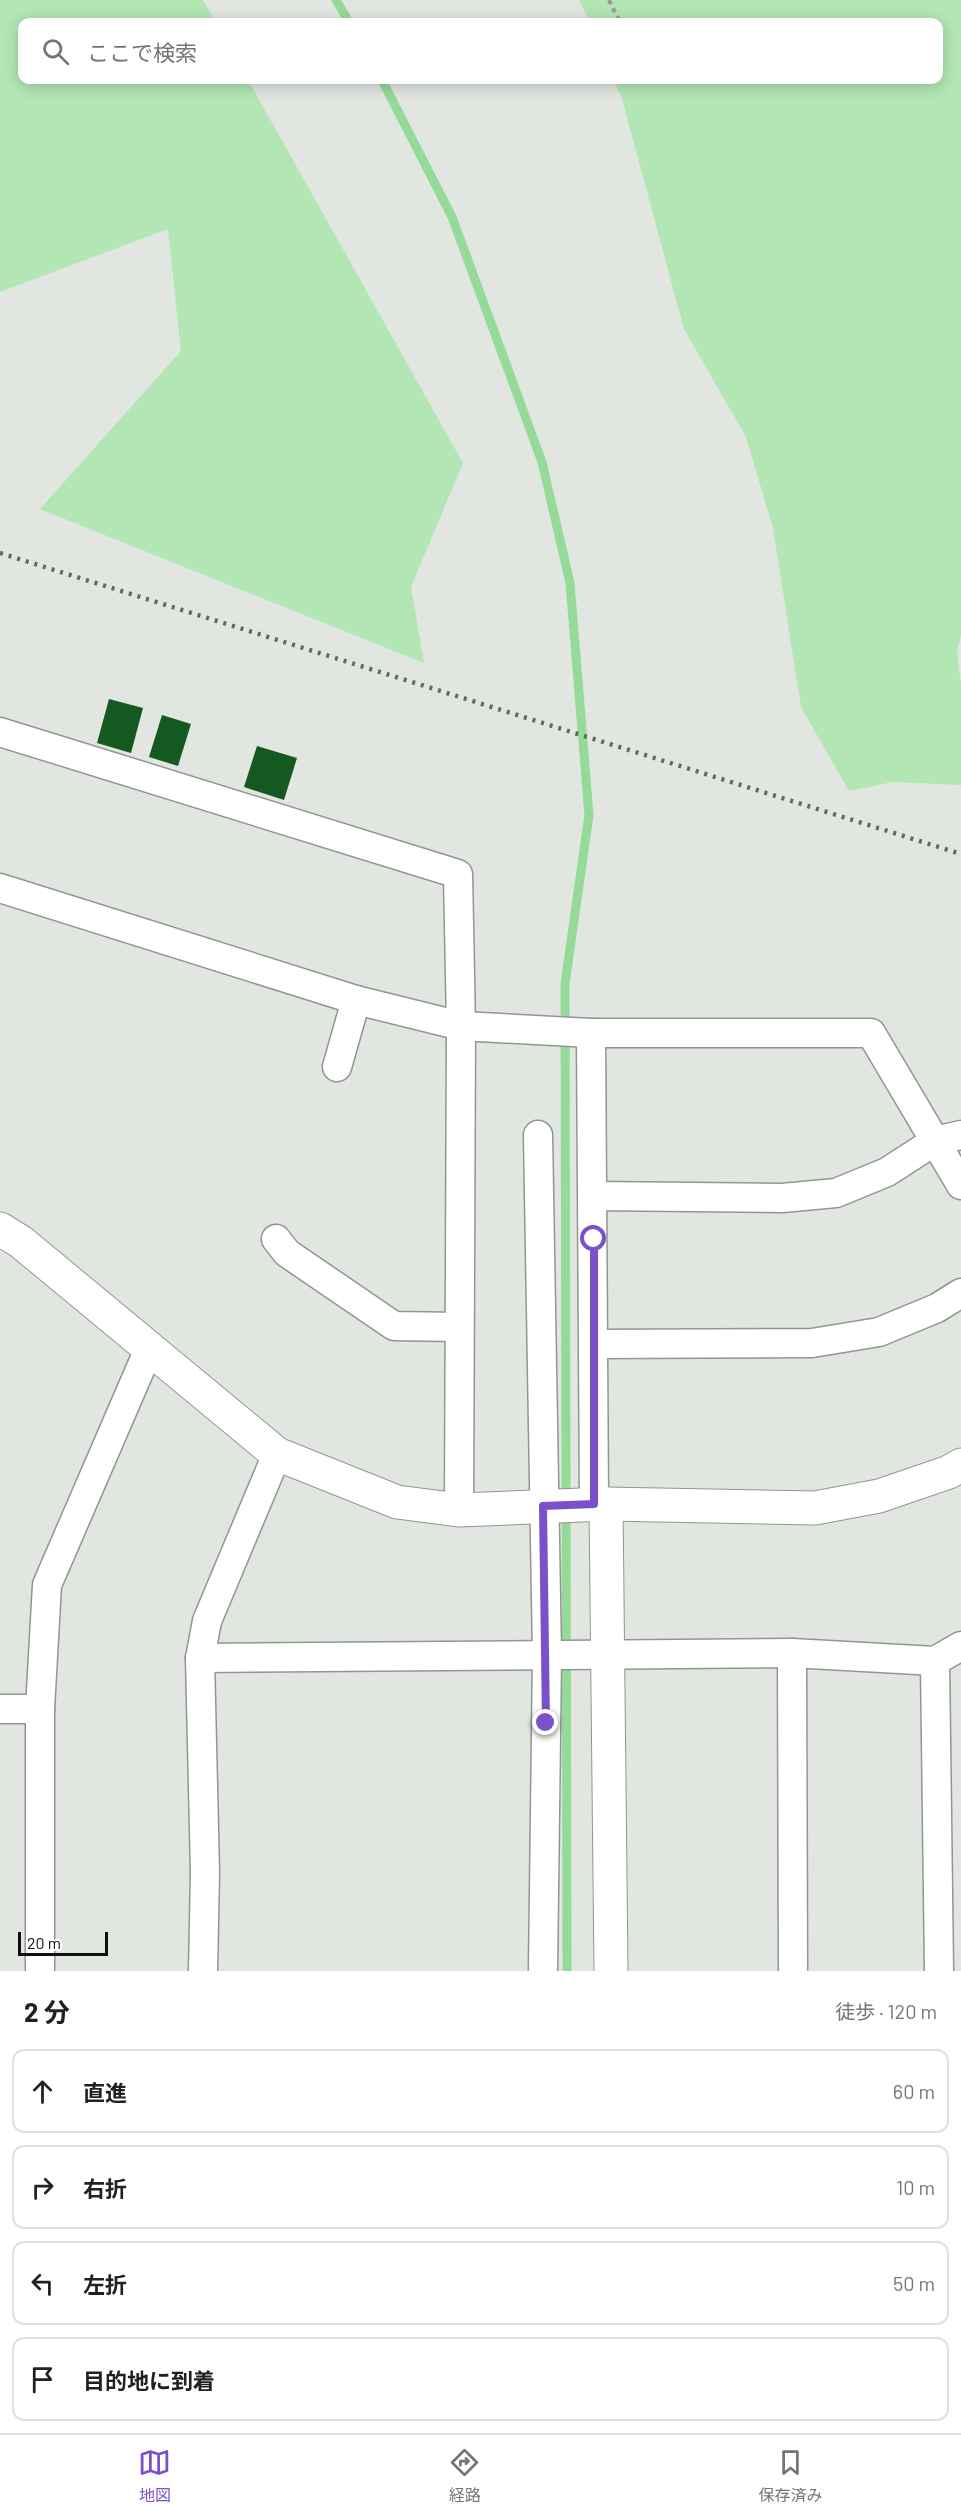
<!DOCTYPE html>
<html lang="ja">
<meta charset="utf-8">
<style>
:root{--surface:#fff;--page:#f2f2f2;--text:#202124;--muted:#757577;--line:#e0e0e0;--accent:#7b51cb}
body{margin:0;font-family:Barlow,"Noto Sans JP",sans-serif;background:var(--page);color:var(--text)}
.scale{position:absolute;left:18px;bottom:15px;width:90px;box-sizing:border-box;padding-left:6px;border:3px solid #0e0f0e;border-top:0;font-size:16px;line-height:21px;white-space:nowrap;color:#0e0f0e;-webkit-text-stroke:4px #fff;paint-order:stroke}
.stop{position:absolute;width:18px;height:18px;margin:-14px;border:4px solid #7b51cb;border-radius:50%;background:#fff}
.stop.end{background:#7b51cb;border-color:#fff;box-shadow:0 2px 6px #0008}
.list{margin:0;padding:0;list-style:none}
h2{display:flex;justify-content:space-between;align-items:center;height:78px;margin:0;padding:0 24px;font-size:26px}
h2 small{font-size:20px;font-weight:400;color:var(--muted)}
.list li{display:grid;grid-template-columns:39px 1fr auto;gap:18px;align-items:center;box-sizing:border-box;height:84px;margin:0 12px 12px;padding:0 12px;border:2px solid var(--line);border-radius:12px}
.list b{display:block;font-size:22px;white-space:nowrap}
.list em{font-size:20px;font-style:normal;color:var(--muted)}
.icon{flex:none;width:33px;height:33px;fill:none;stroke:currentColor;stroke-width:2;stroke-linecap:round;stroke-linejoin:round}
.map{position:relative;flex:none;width:961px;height:1971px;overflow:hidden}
.search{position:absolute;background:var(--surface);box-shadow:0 3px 15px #0003;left:18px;right:18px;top:18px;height:66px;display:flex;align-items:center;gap:15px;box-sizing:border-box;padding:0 21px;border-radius:12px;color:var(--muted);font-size:22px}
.sheet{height:462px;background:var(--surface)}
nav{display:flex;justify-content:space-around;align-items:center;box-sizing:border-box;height:84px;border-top:2px solid var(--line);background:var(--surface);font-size:16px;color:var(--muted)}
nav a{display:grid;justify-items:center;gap:3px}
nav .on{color:var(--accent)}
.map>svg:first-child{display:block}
</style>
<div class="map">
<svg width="961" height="1971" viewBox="0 0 961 1971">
<rect width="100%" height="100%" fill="#e1e6e1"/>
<!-- green -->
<g fill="#b2e6b4">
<path d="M0,0H203L216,22H22V80H248L463,463L411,587L424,663L40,509L181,351L168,229L0,292Z"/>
<path d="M579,0H961V635L957,653L961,684V785L893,782L849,791L801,707L773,528L746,437L684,329L622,99L614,80H938V22H590Z"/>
</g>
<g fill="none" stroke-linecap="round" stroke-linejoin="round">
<!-- stream -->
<g stroke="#96da9a" stroke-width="9">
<path d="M336,0L349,22"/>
<path d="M382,80L452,217L542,462L570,583L589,815L565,984L567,1971"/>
</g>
</g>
<!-- building -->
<g fill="#145a20">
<path d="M109,699L143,708L131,753L97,743Z"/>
<path d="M162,715L191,724L178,766L149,757Z"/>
<path d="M257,746L297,758L284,800L244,787Z"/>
</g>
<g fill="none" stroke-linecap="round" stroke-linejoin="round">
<!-- street casing -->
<g stroke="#929692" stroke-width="31">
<g id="street">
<path d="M0,732L458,874L461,1026L459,1510"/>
<path d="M0,888L356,1000L461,1026L591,1033H871L961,1185"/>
<path d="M591,1033L594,1504"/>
<path d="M337,1067L356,1000"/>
<path d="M538,1135L547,1655L543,1971"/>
<path d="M593,1196L782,1198L836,1193L887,1172L935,1141L961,1135"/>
<path d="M276,1239L287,1253L394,1326L459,1327"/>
<path d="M594,1344L812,1343L879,1332L937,1308L961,1293"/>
<path d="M792,1653L793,1971"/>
<path d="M200,1658L792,1653L935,1661L961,1646"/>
<path d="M935,1661L939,1971"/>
<path d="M0,1709H40"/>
<path d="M40,1971V1709L47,1585L149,1349"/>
<path d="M203,1971L205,1872L200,1658L207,1621L277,1454"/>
</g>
</g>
<!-- secondary casing -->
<g stroke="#929692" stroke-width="35">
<g id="secondary">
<path d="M0,1229L21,1242L277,1454L397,1502L459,1510L606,1504L815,1508L879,1496L949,1472L961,1465"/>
<path d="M606,1504L611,1971"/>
</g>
</g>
<!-- path -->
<path stroke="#969a96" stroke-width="4" stroke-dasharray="4.5 4.5" stroke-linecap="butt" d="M609,0L620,22"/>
<!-- street -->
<use href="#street" stroke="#fff" stroke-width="28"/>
<!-- secondary -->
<use href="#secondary" stroke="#fff" stroke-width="33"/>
<!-- rail -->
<path stroke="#646764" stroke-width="4.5" stroke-dasharray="3 6" stroke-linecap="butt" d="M0,553L961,854"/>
</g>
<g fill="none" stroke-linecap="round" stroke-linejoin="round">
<!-- route -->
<path stroke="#7b51cb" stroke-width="8" d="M546,1723L543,1506L594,1504V1239"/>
</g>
</svg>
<div class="scale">20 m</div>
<div class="stop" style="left:594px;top:1239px"></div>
<div class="stop end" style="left:546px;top:1723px"></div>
<div class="search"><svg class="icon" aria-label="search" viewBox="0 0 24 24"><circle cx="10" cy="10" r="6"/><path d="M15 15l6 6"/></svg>ここで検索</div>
</div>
<section class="sheet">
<h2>2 分<small>徒歩 · 120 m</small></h2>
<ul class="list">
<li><svg class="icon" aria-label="ahead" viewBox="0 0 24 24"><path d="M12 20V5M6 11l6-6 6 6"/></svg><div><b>直進</b></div><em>60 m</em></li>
<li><svg class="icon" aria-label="right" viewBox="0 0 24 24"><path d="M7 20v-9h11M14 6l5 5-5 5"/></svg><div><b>右折</b></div><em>10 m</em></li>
<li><svg class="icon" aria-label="left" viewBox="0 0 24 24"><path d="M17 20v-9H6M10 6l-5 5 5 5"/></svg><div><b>左折</b></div><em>50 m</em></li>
<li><svg class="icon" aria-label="arrive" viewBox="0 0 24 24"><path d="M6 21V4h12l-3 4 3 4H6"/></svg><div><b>目的地に到着</b></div></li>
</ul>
</section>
<nav>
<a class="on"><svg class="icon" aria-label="map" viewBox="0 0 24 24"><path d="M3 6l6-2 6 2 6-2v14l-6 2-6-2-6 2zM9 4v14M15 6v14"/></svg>地図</a>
<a><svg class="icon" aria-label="directions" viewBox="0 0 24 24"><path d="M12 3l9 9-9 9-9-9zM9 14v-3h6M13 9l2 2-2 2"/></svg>経路</a>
<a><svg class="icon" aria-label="saved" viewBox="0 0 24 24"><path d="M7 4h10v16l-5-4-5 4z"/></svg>保存済み</a>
</nav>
